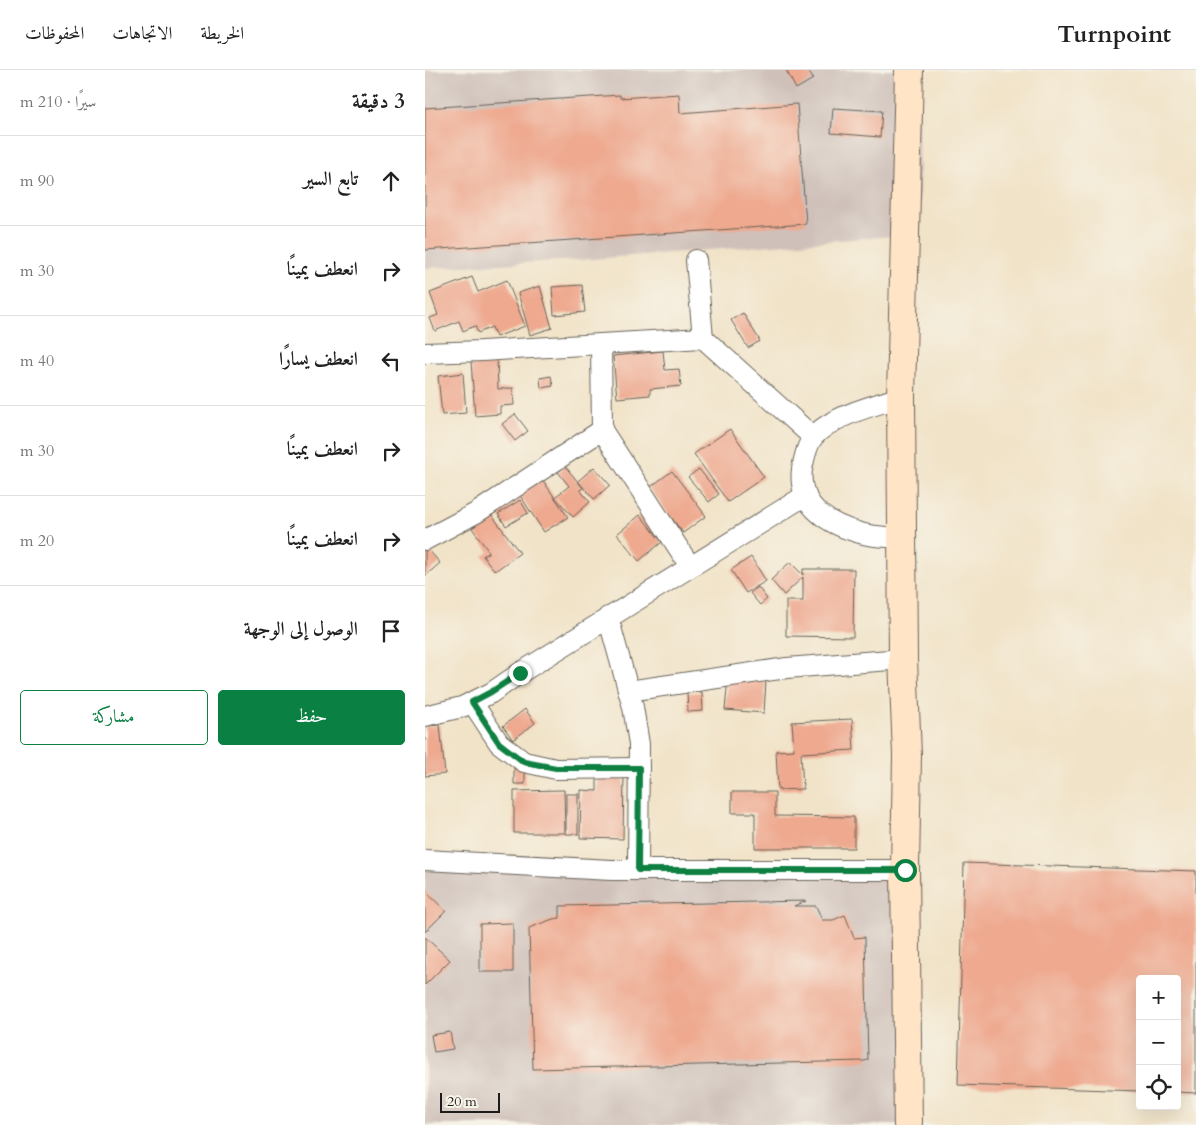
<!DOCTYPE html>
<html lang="ar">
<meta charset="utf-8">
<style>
:root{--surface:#fff;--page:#f2f2f2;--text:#222;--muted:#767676;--line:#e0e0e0;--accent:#0b8043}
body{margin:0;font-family:Cardo,Amiri,serif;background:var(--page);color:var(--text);direction:rtl}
.controls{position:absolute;right:15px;bottom:15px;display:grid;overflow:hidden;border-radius:5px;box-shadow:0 5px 20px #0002}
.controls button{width:45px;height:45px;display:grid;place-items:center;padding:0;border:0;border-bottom:1px solid var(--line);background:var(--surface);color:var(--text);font:25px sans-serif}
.scale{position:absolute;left:15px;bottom:12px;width:60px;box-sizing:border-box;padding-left:5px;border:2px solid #1c1c1c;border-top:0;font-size:14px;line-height:18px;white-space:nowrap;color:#1c1c1c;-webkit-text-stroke:4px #f7f3e8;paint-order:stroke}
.stop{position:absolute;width:15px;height:15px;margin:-11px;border:4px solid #0b8043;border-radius:50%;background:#fff}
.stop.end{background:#0b8043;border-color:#fff;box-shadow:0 1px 5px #0008}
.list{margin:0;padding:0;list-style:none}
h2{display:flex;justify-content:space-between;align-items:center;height:65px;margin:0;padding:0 20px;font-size:21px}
h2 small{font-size:16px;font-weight:400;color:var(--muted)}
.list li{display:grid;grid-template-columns:32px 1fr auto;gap:15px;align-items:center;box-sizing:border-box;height:90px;padding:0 20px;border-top:1px solid var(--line)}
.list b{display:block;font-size:19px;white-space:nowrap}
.list em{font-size:16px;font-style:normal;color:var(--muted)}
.actions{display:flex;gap:10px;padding:15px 20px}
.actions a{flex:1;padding:11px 0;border:1px solid var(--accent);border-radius:5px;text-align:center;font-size:18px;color:var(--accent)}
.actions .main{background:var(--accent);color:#fff}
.icon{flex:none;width:28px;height:28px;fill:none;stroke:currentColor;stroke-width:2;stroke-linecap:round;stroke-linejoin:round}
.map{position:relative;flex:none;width:771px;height:1055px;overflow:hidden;direction:ltr}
header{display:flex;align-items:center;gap:30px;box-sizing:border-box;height:70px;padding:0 25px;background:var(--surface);border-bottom:1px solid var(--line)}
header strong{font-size:24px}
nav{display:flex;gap:28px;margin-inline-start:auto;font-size:18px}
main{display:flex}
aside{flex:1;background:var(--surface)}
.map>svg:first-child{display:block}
</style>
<header>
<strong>Turnpoint</strong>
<nav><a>الخريطة</a><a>الاتجاهات</a><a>المحفوظات</a></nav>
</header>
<main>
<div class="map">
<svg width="771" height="1055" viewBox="0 0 771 1055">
<rect width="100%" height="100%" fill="#f7f3e8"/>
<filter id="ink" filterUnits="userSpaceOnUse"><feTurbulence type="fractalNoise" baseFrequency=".02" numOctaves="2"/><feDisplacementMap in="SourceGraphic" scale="10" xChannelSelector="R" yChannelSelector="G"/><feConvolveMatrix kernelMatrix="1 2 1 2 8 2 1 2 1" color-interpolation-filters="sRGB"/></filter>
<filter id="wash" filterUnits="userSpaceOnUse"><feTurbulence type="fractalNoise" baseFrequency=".0096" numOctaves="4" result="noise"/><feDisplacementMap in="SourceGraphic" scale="20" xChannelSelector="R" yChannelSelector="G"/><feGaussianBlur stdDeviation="1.12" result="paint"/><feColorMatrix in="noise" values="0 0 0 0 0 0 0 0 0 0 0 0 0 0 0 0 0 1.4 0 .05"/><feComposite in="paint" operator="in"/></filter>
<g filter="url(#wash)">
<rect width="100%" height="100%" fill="#f1e3c8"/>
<!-- industrial -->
<g fill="#cfc1ba">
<path d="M0,0H492L495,164L153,190L0,198Z"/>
<path d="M0,792L483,793L480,1055H0Z"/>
</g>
<g id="blocks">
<!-- building -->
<g fill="#eea98f">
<path d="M361,0H383L388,9L371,19Z"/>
<path d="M254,24L255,43L372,34L381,154L0,180V38L195,25V28Z"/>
<path d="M408,38L457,41L455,67L406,63Z"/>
<path d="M47,207L53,222L82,210L100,256L71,267L67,257L53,263L50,256L38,261L34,251L10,261L5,248L13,245L5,223Z"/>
<path d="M157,215L160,242L129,245L127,217Z"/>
<path d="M115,216L127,258L105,265L93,223Z"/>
<path d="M318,243L335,271L323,278L306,250Z"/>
<path d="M238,281L240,300L254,299L256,316L225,319V325L192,328L188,286Z"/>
<path d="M72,290L73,319L88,318L89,335L75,336V344L50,346L46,291Z"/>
<path d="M38,303L41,343L17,345L13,306Z"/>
<path d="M126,306L128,316L116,318L115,308Z"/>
<path d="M90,344L103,361L90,371L77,354Z"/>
<path d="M305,359L339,407L303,432L269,384Z"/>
<path d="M140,396L158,418L155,420L165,432L148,447L130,427L144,416L133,402Z"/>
<path d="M169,397L185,415L169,429L153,411Z"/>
<path d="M274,399L294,424L284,432L263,407Z"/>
<path d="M247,401L281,446L258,463L224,418Z"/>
<path d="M117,409L143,447L119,462L94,424Z"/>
<path d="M95,430L103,443L81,456L73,444Z"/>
<path d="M66,444L95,483L70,501L58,486L64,482L47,458Z"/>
<path d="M215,445L237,472L214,491L192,464Z"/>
<path d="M3,479L15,493L0,506V482Z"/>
<path d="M326,487L341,511L321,523L306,500Z"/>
<path d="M365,492L378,505V499H429L428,567L361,566V531H378V507L359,525L346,510Z"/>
<path d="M333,517L342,529L335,535L325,523Z"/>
<path d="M303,608L341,611L339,643L300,640Z"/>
<path d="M277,622L278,641L263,642L262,623Z"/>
<path d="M100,639L110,653L88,670L78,656Z"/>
<path d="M427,649L429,680L376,683L378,719L353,720L351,681L369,680L367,652Z"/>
<path d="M15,655L20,704L0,706V656Z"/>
<path d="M100,694V714H89V695Z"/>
<path d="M172,703L199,704L198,769L155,768L156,720L172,721Z"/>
<path d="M139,720L140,763H89V721Z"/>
<path d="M307,722H350V746L429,747V778H330V743H307Z"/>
<rect x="141" y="724" width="12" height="40"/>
<path d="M539,793L771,801V1023L752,1022V909H715V1021L533,1015Z"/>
<path d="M0,821L21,841L0,862Z"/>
<path d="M381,831L369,836H391L397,850H408L420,845L429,868L440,867L443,990L439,991L108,999L104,858L128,849L135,848V836Z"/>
<path d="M88,853V902H55V854Z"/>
<path d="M0,867L25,890L0,915Z"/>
<path d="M25,962L28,979L9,982L6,965Z"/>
</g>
</g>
</g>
<g filter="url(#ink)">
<use href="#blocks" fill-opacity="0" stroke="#676258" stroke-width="1"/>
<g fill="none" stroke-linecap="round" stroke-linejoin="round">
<!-- street casing -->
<g stroke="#676258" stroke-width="22">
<g id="street">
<path d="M271,190L278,268L388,367"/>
<path d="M176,274L177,360L265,496"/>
<path d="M0,283L57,281L278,268"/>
<path d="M476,327C450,335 407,346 389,366C382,374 379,389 377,399C372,437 406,456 439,464C451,467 464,467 477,468"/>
<path d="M0,470L51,443L177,360"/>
<path d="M183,547L208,637L214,674L213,800"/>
<path d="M203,621L362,598L478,589"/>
<path d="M47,632L74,673L99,692L131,699L214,698"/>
<path d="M0,646L37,637L66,623L95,603L381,425"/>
<path d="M0,790L186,800H480"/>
</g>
</g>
<!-- secondary casing -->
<g stroke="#676258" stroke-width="30">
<path id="secondary" d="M483,1055L480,800L482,685L478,589L476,327L484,0"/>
</g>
<!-- street -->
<use href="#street" stroke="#fff" stroke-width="20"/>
<!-- secondary -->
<use href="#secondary" stroke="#ffe4c6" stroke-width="28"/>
</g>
</g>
<g fill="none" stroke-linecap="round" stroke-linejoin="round" filter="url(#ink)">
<!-- route -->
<path stroke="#0b8043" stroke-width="6" d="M95,603L66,622L47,632L74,673L99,692L131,698H214L213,800H480"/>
</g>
</svg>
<div class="controls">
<button>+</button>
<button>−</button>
<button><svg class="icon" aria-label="locate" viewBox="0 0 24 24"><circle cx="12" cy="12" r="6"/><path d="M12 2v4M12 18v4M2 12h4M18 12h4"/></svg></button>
</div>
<div class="scale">20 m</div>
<div class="stop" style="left:480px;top:800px"></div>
<div class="stop end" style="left:95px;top:603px"></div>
</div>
<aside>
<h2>3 دقيقة<small>سيرًا · 210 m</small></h2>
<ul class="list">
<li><svg class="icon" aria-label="ahead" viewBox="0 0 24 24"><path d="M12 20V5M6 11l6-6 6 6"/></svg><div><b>تابع السير</b></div><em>90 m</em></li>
<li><svg class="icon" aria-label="right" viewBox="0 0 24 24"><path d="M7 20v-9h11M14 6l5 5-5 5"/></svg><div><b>انعطف يمينًا</b></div><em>30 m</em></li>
<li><svg class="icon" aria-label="left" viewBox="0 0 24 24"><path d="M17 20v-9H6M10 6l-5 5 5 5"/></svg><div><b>انعطف يسارًا</b></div><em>40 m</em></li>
<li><svg class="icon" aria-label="right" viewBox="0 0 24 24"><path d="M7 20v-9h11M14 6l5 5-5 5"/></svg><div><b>انعطف يمينًا</b></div><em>30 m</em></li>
<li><svg class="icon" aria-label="right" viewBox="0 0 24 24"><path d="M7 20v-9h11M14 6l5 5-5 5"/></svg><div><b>انعطف يمينًا</b></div><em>20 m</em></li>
<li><svg class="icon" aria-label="arrive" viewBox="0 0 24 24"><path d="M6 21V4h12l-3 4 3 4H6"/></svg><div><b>الوصول إلى الوجهة</b></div></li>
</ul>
<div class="actions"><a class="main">حفظ</a><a>مشاركة</a></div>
</aside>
</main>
